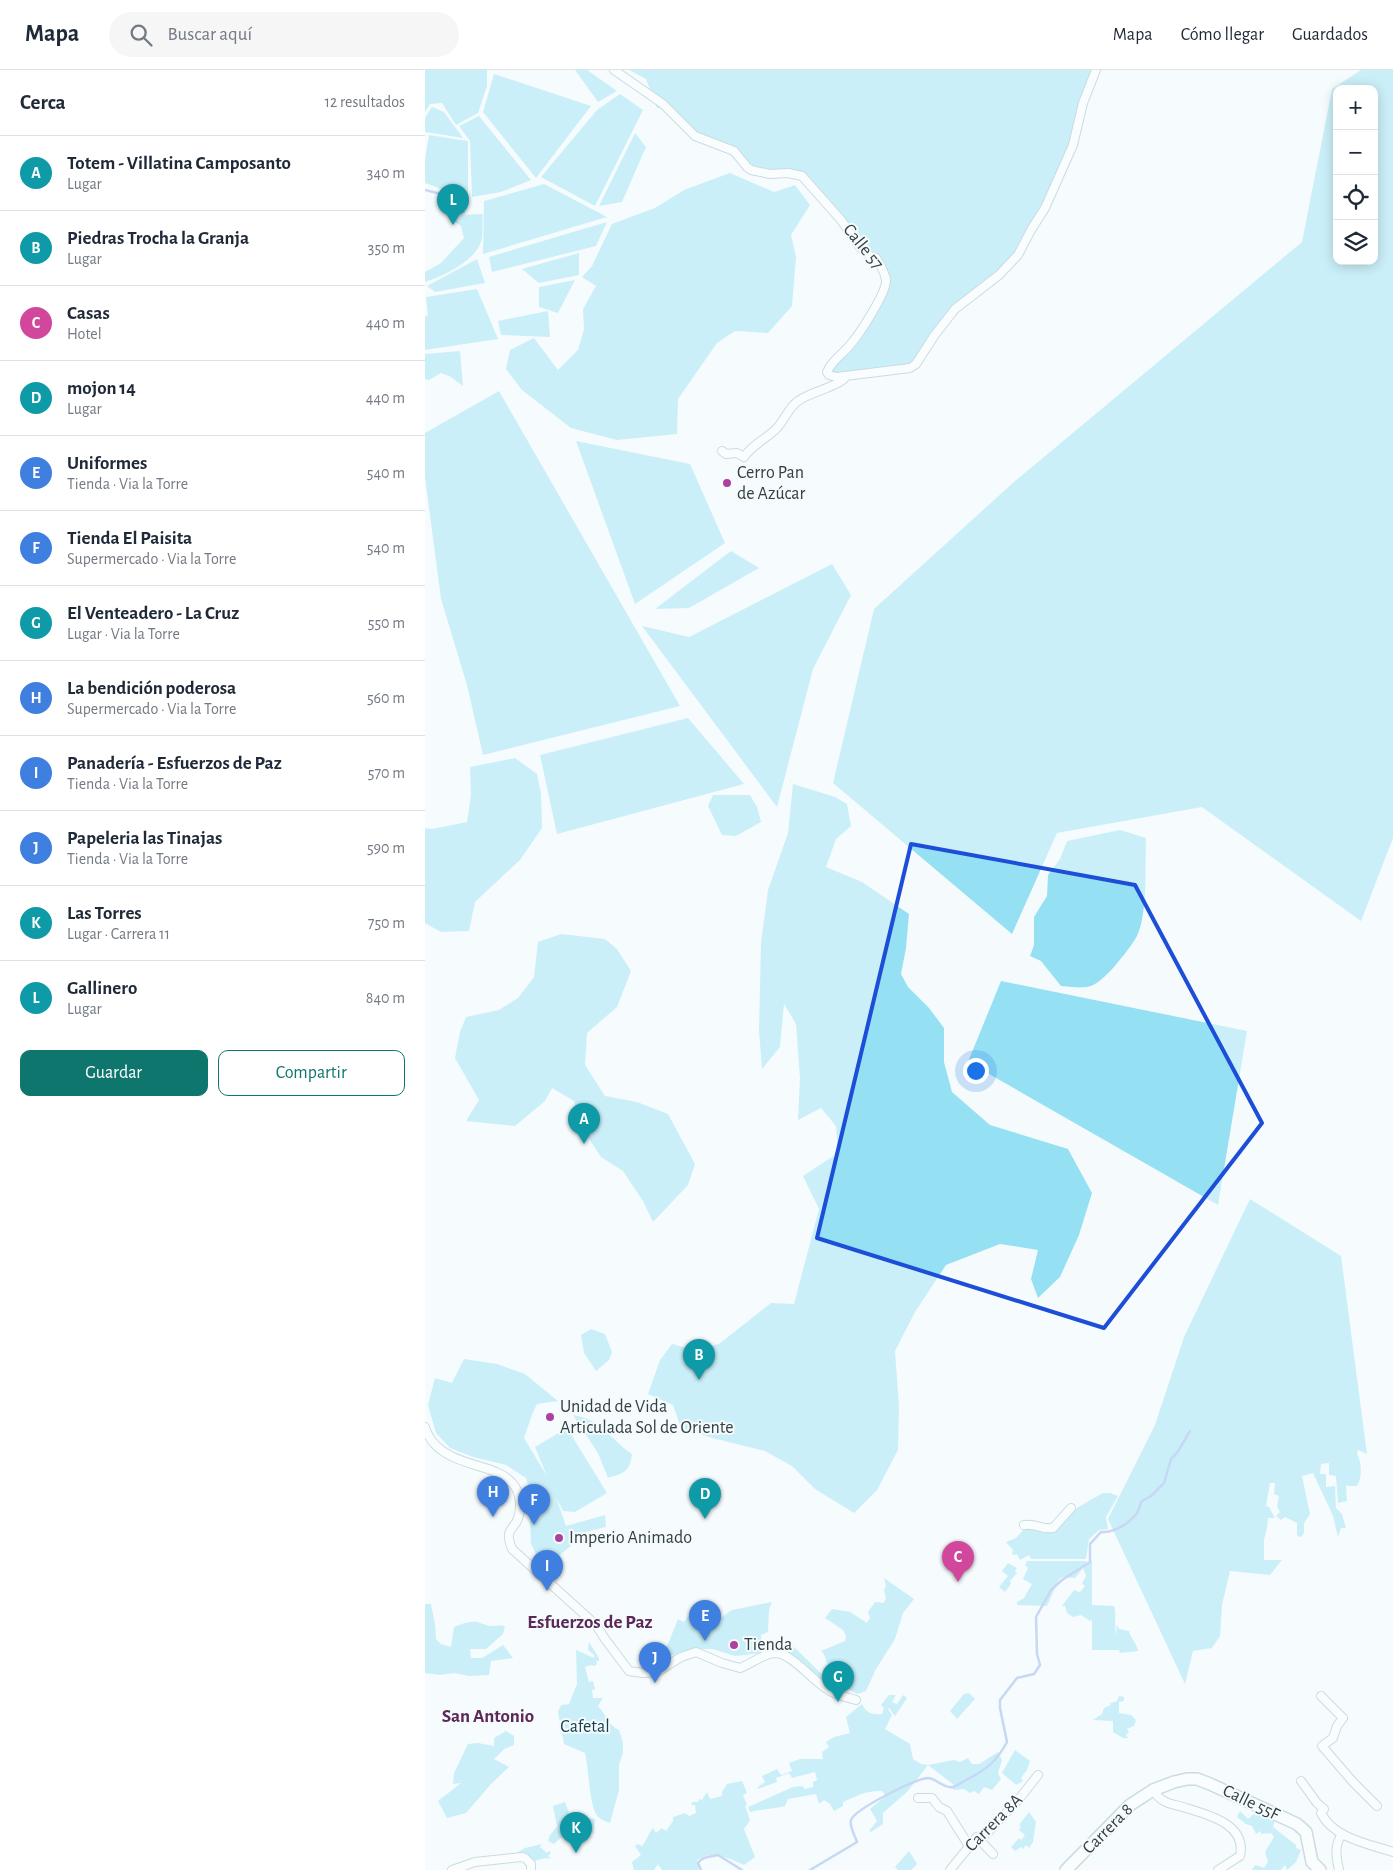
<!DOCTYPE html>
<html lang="es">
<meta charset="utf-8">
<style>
:root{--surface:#fff;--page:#f6f6f7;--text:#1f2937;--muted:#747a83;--line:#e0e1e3;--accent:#0f766e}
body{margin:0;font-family:"Alegreya Sans",sans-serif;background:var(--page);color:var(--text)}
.controls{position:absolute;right:15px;top:15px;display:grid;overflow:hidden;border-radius:10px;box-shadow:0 2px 12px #0003}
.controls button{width:45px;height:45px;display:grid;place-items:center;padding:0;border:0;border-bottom:1px solid var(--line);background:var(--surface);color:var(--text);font:25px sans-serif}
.you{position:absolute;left:550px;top:1000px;width:18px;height:18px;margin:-12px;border:4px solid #fff;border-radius:50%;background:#1a73e8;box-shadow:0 0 0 8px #1a73e833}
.badge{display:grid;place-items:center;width:32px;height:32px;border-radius:50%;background:var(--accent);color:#fff;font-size:16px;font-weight:700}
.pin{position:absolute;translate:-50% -41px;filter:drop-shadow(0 1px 2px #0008)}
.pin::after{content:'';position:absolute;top:26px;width:18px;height:15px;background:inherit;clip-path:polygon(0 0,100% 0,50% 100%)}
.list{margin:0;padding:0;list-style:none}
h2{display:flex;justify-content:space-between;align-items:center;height:65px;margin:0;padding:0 20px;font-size:21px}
h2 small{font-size:16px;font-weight:400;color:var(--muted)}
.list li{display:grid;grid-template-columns:32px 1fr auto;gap:15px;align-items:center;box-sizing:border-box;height:75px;padding:0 20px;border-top:1px solid var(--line)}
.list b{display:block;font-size:19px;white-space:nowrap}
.list p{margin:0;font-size:16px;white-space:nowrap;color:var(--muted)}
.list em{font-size:16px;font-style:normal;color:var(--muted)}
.actions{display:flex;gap:10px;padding:15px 20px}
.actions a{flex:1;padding:11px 0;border:1px solid var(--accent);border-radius:10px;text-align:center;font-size:18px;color:var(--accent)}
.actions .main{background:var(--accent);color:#fff}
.icon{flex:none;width:28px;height:28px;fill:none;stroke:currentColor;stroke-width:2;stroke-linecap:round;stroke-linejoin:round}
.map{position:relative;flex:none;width:968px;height:1800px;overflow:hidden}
header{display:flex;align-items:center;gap:30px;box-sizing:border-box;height:70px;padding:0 25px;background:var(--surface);border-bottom:1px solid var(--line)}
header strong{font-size:24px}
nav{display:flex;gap:28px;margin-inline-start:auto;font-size:18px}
.search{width:350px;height:45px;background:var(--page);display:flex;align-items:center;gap:12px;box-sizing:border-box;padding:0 18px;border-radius:28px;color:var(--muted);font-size:19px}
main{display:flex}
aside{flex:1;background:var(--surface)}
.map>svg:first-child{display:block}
</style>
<header>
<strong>Mapa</strong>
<div class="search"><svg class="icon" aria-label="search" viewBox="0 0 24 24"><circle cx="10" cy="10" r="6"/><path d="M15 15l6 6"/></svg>Buscar aquí</div>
<nav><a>Mapa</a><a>Cómo llegar</a><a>Guardados</a></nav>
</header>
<main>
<aside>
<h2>Cerca<small>12 resultados</small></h2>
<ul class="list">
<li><span class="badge" style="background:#0f9aa8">A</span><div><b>Totem - Villatina Camposanto</b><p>Lugar</p></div><em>340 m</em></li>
<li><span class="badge" style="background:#0f9aa8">B</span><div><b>Piedras Trocha la Granja</b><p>Lugar</p></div><em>350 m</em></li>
<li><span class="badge" style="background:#d1479c">C</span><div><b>Casas</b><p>Hotel</p></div><em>440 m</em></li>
<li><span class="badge" style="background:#0f9aa8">D</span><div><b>mojon 14</b><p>Lugar</p></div><em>440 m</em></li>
<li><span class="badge" style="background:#3f7fe0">E</span><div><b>Uniformes</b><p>Tienda · Via la Torre</p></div><em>540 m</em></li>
<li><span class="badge" style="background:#3f7fe0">F</span><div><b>Tienda El Paisita</b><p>Supermercado · Via la Torre</p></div><em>540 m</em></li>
<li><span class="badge" style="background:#0f9aa8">G</span><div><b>El Venteadero - La Cruz</b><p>Lugar · Via la Torre</p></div><em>550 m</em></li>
<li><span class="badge" style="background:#3f7fe0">H</span><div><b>La bendición poderosa</b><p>Supermercado · Via la Torre</p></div><em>560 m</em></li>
<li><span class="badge" style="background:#3f7fe0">I</span><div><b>Panadería - Esfuerzos de Paz</b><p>Tienda · Via la Torre</p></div><em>570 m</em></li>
<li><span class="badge" style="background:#3f7fe0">J</span><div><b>Papeleria las Tinajas</b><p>Tienda · Via la Torre</p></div><em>590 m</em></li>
<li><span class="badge" style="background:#0f9aa8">K</span><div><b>Las Torres</b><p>Lugar · Carrera 11</p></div><em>750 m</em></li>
<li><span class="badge" style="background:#0f9aa8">L</span><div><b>Gallinero</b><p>Lugar</p></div><em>840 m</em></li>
</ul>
<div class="actions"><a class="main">Guardar</a><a>Compartir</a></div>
</aside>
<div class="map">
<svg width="968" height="1800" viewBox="0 0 968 1800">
<rect width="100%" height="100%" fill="#f5fbfd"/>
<!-- green -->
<g fill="#96e0f4" fill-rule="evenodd">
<path d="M0,0H62V16L53,43L31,55L17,33L5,34L0,42Z"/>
<path d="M150,0H162L192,21L173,32Z"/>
<path d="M204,0H671L648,75L593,185L530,239L491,294L404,305L413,288L460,219L451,188L443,185L378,106L326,100L309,81L270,66L245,39L232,38L221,9Z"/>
<path d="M936,0H968V768L936,851L777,737L632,763L587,864L408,713L449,539L590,411L877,172L907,19ZM912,19H949V191H912Z"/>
<path d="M69,4L166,36L111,108L58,42Z"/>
<path d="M195,24L218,40L170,136L116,107L172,40Z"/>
<path d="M7,37L19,42L38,68L0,62V48Z"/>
<path d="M54,46L106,110L76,122L47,127L45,71L34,56Z"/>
<path d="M210,63L221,77L197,132L174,136Z"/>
<path d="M4,65L43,71V128L0,113V89Z"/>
<path d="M305,103L349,122L370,115L385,135L366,165L371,187L367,236L343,263L310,261L292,273L253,329L252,364L192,370L146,358L97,320L81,299L85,280L109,268L133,300L153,280L159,259L158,239L171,216L157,207L167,196L187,154L230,138L259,120Z"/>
<path d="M119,114L182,147L58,184L59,131Z"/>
<path d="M29,125L40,128V144L32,145L35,154L33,145L58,144C57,152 58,160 57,168C53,190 19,206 0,212V202L16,193L39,168L36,156L30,152L29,149H26V142L29,140L27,135L24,133Z"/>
<path d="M182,152L171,176L67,202L64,187Z"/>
<path d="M154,183V205L114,213L97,199Z"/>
<path d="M52,189L60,213L10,222L2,216Z"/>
<path d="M150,210L133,243L114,237V217Z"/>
<path d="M52,219L73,269L0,280V247L3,245L1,227Z"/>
<path d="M123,241L125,267L76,265L73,251Z"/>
<path d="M35,281L38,316L26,307L16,303L4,310L0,309V284Z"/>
<path d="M74,321L255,636L58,685L42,615L16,529L0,407V363Z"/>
<path d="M151,371L265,394L300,473L210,534Z"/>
<path d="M306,481L334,498L264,538L230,539Z"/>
<path d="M407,494L426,525L388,599L352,737L217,556L264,567Z"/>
<path d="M263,648L319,714L132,764L115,685Z"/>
<path d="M90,688L112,704L116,724L117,758L95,790L50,832L44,861L16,862L0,853V758L7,759L42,752L46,725L45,697Z"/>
<path d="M368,714L410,727L422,734L426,756L411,769L401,797L437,812L484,844L481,878L476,904L483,917L504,938L519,958V992L527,1022L565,1055L643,1079L667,1123L654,1165L635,1207L613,1228L606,1209L613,1180L575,1174L521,1195L490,1242L470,1281L474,1336L473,1380L452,1420L429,1443L390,1419L367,1396L340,1381L287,1368L256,1358L248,1335L223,1324L235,1290L247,1274L269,1280L294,1274L346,1233L369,1234L394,1139L378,1106L413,1083L411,1056L396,1038L373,1050L375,1008L371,954L359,934L355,977L337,999L334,961L336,873L343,820L363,763Z"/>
<path d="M288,725H325L332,737L336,752L311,766L297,765L283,736Z"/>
<path d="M695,760L721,768C720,794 723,844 712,866C706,877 697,887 689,897C668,919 666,919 636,916L616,891L605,886L609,875V847L622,826L623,805L635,789L642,771Z"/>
<path d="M136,864L180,869L192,879L206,901L192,937L162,963L160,995L180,1026L212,1032L243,1044L270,1094L263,1115L228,1152L218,1131L198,1101L176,1087L158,1060L149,1031L127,1018L120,1031L90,1056L41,1051L54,1030L30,988L35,962L41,947L74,940L93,928L109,907L113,872Z"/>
<path d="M576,911L822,961L793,1135L543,992Z"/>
<path d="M825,1129L916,1186L942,1384L933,1380L932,1384C937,1391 937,1409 932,1416H923L921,1414L922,1431L913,1433L911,1406L904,1405V1393L896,1394L895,1404H901V1417L910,1416L911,1438L917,1444L921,1458H916L913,1467L908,1446L888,1403L877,1406L885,1444L879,1453V1463L876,1467L872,1466V1453L860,1447L856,1450L851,1446L855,1442L852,1437L854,1426L849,1424L850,1413H845L841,1436L844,1437L850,1448H843L842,1458L839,1470V1490H857L845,1505L805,1501L797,1535L795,1566L787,1578L768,1581L760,1614L683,1449L730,1355L759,1267Z"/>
<path d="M166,1259L180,1264L187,1282L184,1290L171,1301L159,1283L156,1265Z"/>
<path d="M39,1289L72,1294L100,1304L133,1331L112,1334L108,1342L99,1368L122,1406L110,1377L142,1358L182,1423L150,1442L138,1441L131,1427L141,1456L180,1445L181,1457L151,1464L149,1473L134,1486L132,1511L116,1494L106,1474L105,1449L107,1429L101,1408L81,1395L48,1387L25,1378L11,1363L3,1335L10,1308L27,1313Z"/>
<path d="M148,1345C176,1349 185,1369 207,1384C205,1402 199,1403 183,1408L173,1383Z"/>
<path d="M678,1423H685L693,1426L681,1447L683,1459L674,1460L664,1469L661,1489H606L604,1485L595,1490L592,1484L589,1485L587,1484L588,1480L581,1472L591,1468L600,1458C611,1458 619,1462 629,1462L648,1440Z"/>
<path d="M602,1491H662L660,1495L667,1491V1535L689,1536C692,1545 688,1555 692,1566L691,1555L694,1559L704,1561C705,1568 712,1573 713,1581L695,1583L694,1580H667V1550L665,1551L656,1545L648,1547L642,1543L640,1536H637L649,1520L655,1522L660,1516L657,1513L661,1506L658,1498L650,1508L638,1507L634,1509L622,1536L592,1535V1532L599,1528L607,1514L598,1509L603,1498L600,1495Z"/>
<path d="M583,1493L592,1498L590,1501L592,1503L585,1511L586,1514L580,1522L574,1517L583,1506L577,1501Z"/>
<path d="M459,1508L489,1529L478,1543L470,1569L451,1599L441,1621L432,1624L408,1610L413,1600L402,1593L399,1584L396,1581L420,1571L421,1566L418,1560L400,1548L407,1539L425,1542L442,1553L445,1548L443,1542L450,1532L459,1533L461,1528L459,1520L461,1516Z"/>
<path d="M347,1532L344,1540L343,1562L336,1565L338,1583L310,1586L288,1579H269L255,1584L240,1586L237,1580L243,1574L253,1549L259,1552L263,1546L274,1548L288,1559L293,1556L295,1548L307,1540Z"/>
<path d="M0,1534H6L10,1554L11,1569L16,1574L26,1577L29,1557C37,1554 44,1551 52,1552C56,1553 60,1555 64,1556C69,1556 74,1555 80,1556L78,1564L61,1579H45L46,1588H57L78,1575L88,1588L66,1591L64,1605L44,1606L29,1603L15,1605L0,1603Z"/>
<path d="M164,1572L174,1588V1591H171L172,1594L169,1596L166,1595L160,1597L164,1612L168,1611L170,1619L167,1620L168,1628H178L173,1636C181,1644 184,1656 194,1660L198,1672V1683L194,1695V1720L185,1753C179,1751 174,1749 171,1744C164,1731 164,1700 160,1683L139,1674L133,1642L136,1635L144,1634L152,1614L151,1580L169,1588V1585L163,1580Z"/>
<path d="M369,1577L415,1622L391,1609L362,1584Z"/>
<path d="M544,1623L550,1629L532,1649L525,1641L539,1624Z"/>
<path d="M464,1625H471L467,1632L472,1634L478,1625L482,1628L470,1646L464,1638L463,1639L467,1645L460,1659L485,1674L488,1689L496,1694L503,1695L529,1690L535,1692L543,1688L547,1694H554L573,1682L577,1690L573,1703L576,1709L567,1720L559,1717L554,1724L549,1721L545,1723L539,1719L529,1720L526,1717L529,1715L503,1695L483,1721L458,1743V1754L446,1762L444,1761L452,1751L445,1739L461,1726L457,1721C442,1720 431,1726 418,1732V1736L409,1741L405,1734L399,1730L394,1734L391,1724L363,1729L360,1736C348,1739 337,1739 325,1742L323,1737L368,1717L377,1716L380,1719L388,1717V1712L392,1710L390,1702L367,1708L364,1703L351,1708L352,1712L333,1719V1717L340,1712L337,1706L352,1699L356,1705L367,1701L364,1693L375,1689H398L397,1682L404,1677L401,1672L409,1667L425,1663L421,1647L437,1634C441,1643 447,1645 457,1644L459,1638L456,1635Z"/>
<path d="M694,1626L699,1627V1631L694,1632V1643L706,1645L711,1650L709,1656L702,1659L704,1662L701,1665L703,1668H698L688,1662V1651L668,1650L677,1644L679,1638L686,1635L685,1633L692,1631Z"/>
<path d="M81,1661L89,1666V1675L79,1679L69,1689L84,1697L66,1714L41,1743L22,1748L13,1731L36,1713L28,1714L29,1703L43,1674L53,1673L69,1676V1668Z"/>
<path d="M590,1680L605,1691L602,1700L596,1708L598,1711L591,1715L577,1703Z"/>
<path d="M317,1711L322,1723L318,1725L322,1735L320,1736L325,1750L319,1759L330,1787L319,1795C303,1788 287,1780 272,1790L274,1800H237L233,1794L229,1800H209L207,1792L216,1785L210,1776L213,1774L217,1776C222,1770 223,1764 228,1758L231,1763L237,1758L241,1761L248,1751V1747L260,1743L264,1746L271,1743L270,1735H266L267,1732H273L274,1729L277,1730L282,1722L285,1729L297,1726V1722L302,1714Z"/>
<path d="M140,1732L144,1743L141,1763L129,1774L123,1771L125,1765L132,1756L128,1736Z"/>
<path d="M815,1741L823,1749L831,1742L845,1745L844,1748L850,1750L848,1757L871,1775V1778L876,1780L871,1792L862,1800L860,1795L856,1800H827L830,1795L839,1798L843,1792L840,1782L849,1767L846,1763L836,1764V1761L831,1764L827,1756L821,1754L812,1747Z"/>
<path d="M604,1742L611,1752L608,1772L604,1778L601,1775L598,1779L596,1777L590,1781L586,1777L594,1768L596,1770L600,1765L594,1760L596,1757L594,1755Z"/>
<path d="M148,1746L170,1749L168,1763L145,1759Z"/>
<path d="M117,1774L115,1777L122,1783L124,1781L126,1783L123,1786L126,1789L120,1788L110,1791L96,1784H90L100,1778Z"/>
<path d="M484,1781L492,1794L486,1800H473L470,1797Z"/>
</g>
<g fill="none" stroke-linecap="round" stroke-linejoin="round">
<!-- stream -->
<g stroke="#8eade8" stroke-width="2.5">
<path d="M0,120L20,125L26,128"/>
<path d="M276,1800L273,1793C277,1786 286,1787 293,1785L317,1800"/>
<path d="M385,1800L432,1772C430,1766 424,1756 426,1750C430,1739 490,1709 503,1708C511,1708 518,1719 528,1717C532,1716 537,1712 541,1710C561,1700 572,1691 582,1672L575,1638V1630L592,1608L609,1604L615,1595L612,1584L611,1547L626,1520L637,1510L665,1492V1474L676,1462C689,1463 705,1453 712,1443C714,1440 715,1434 717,1431L726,1426L739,1413L746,1389L752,1383L765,1361"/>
</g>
<!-- street casing -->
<g stroke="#96b5bd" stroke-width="10">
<g id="street">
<path d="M189,0L238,34L270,66L309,81L322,97L326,100L345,104L363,103L377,106L416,150L434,176L443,185L451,188C455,195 460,202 461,210C462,222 434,265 425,275C418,284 406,291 402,302L404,305L419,309C411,317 385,322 373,331C363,338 360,350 351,359C341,369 328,374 319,387L312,383L301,384L297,381"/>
<path d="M412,307L485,298L491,294L509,266L530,239L574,205L593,185L606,160L620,138L648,75L658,33L671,0"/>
<path d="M0,1357C1,1363 4,1366 7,1371C28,1398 72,1393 88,1414C96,1423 97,1440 92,1451C90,1455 85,1459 84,1464C83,1469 85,1474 87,1479L171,1555L180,1569L204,1601L218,1603L232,1602L256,1587L271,1582L297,1593L315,1598C326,1594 339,1583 351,1583C367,1584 387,1610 402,1619C410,1625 421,1627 431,1630"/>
<path d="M599,1455C611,1453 617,1460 628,1458L646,1438"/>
<path d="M896,1626L918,1648L912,1656L908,1668L897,1676L928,1712L952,1736"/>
<path d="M876,1711L892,1733L899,1739L896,1743C908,1768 944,1774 968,1782"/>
<path d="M728,1720C731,1724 734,1729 739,1731C745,1735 754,1735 761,1738C785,1745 822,1755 815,1786L793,1800"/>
<path d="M493,1728H507L514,1737L522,1741L544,1776"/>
<path d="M552,1767L568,1784"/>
<path d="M27,1800L50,1792L96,1787L100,1788L106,1794V1800"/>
<path d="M525,1800L552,1767L559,1766L562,1763L594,1729L613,1705"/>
<path d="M914,1800C911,1786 909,1776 917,1764"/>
</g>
</g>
<!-- secondary casing -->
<g stroke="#96b5bd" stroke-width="14">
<path id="secondary" d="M641,1800L705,1735L728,1720L749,1712L762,1709H772L785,1714L872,1754L881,1762L887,1792L895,1800"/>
</g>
<!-- street -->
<use href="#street" stroke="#fff" stroke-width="8"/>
<!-- secondary -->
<use href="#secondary" stroke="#fff" stroke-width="11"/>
</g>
<!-- marked area -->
<path d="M0 0H968V1800H0ZM486,774L710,815L837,1053L679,1258L392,1168Z" fill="#f5fbfd" fill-opacity=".55" fill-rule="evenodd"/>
<path fill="none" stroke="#1d4ed8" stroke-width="4" stroke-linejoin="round" d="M486,774L710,815L837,1053L679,1258L392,1168Z"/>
<!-- markers -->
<g fill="#ab40a1" stroke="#f5fbfd" stroke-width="2">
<circle cx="302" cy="413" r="5"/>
<circle cx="125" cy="1347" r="5"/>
<circle cx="134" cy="1468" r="5"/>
<circle cx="309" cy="1575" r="5"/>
</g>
<g text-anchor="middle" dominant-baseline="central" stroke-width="4" stroke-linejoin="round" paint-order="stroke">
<!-- street labels -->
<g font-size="18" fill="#334043" stroke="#f5fbfd">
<text transform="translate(438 177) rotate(51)">Calle 57</text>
<text transform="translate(826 1733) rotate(26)">Calle 55F</text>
<text transform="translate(569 1753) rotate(-45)">Carrera 8A</text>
<text transform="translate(683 1759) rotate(-45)">Carrera 8</text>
</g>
<!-- poi labels -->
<g font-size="18" fill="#334043" stroke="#f5fbfd" text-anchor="start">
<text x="312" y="403">Cerro Pan<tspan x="312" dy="21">de Azúcar</tspan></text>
<text x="135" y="1337">Unidad de Vida<tspan x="135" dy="21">Articulada Sol de Oriente</tspan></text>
<text x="144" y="1468">Imperio Animado</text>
<text x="319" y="1575">Tienda</text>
</g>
<!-- park labels -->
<g font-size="18" fill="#16404a" stroke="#f5fbfd">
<text x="160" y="1657">Cafetal</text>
</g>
<!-- neighbourhood labels -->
<g font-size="19" font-weight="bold" fill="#5c2857" stroke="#f5fbfd">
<text x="165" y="1552">Esfuerzos de Paz</text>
<text x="63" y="1646">San Antonio</text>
</g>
</g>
</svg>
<div class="controls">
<button>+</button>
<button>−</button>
<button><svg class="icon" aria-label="locate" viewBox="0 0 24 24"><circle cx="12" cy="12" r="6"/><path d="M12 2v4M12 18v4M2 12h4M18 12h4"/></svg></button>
<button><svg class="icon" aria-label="layers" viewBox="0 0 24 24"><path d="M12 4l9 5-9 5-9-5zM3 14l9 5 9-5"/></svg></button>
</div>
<div class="you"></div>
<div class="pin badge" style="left:159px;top:1074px;background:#0f9aa8">A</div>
<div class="pin badge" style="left:274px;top:1310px;background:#0f9aa8">B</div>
<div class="pin badge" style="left:533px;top:1512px;background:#d1479c">C</div>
<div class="pin badge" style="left:280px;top:1449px;background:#0f9aa8">D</div>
<div class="pin badge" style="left:280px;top:1571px;background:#3f7fe0">E</div>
<div class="pin badge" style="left:109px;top:1455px;background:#3f7fe0">F</div>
<div class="pin badge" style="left:413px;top:1632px;background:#0f9aa8">G</div>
<div class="pin badge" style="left:68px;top:1447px;background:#3f7fe0">H</div>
<div class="pin badge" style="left:122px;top:1521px;background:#3f7fe0">I</div>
<div class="pin badge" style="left:230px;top:1613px;background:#3f7fe0">J</div>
<div class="pin badge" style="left:151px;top:1783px;background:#0f9aa8">K</div>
<div class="pin badge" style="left:28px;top:155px;background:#0f9aa8">L</div>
</div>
</main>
